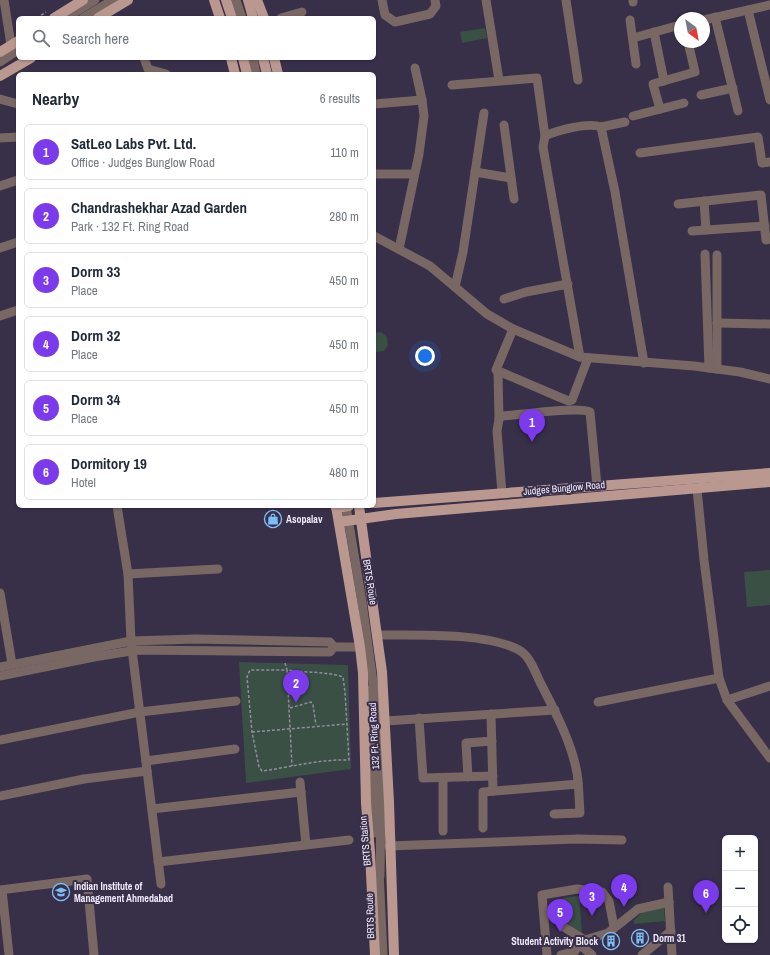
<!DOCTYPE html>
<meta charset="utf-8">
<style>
:root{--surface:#fff;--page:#f2f2f3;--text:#1f2937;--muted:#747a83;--line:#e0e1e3;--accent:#7c3aed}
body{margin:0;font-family:"Archivo Narrow",sans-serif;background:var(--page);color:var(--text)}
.controls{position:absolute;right:12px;bottom:12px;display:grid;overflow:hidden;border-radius:6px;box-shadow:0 1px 3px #0004}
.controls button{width:36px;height:36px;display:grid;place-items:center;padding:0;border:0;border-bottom:1px solid var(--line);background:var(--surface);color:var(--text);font:20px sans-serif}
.compass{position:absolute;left:674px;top:12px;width:36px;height:36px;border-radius:50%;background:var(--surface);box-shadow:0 1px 3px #0004;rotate:148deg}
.you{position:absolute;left:425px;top:356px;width:14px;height:14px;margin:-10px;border:3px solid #fff;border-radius:50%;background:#1a73e8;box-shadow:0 0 0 6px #1a73e833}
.badge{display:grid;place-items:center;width:26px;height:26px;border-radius:50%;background:var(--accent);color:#fff;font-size:13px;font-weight:700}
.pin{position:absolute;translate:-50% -33px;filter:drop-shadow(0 1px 2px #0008)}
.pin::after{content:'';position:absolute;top:21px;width:14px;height:12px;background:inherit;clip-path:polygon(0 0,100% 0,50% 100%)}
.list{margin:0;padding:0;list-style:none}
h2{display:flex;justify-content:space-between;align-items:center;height:52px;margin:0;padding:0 16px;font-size:17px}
h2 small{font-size:13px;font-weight:400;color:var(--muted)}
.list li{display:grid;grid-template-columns:26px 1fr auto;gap:12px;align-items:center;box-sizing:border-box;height:56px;margin:0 8px 8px;padding:0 8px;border:1px solid var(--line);border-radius:6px}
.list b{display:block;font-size:15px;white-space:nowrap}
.list p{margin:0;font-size:13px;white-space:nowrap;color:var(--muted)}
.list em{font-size:13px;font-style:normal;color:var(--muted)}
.icon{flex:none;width:22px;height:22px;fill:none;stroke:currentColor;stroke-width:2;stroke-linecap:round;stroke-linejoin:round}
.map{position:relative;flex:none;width:770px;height:955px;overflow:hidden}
.search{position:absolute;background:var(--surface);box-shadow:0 1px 3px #0004;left:16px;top:16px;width:360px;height:44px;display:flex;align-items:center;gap:10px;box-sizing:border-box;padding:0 14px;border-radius:6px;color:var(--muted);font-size:15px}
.panel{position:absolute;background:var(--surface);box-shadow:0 1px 3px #0004;left:16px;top:72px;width:360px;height:436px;border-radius:6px}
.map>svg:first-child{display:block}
</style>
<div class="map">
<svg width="770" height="955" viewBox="0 0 770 955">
<rect width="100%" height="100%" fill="#382f49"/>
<!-- green -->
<g fill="#3a5044">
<path d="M485,28L487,38L462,43L460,32Z"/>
<path d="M381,332L387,337L388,345L384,351L374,352V333Z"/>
<path d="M770,570V605L747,607L744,572Z"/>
<path d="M239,662L348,665L351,769L246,783Z"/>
<path d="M579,896L582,933L579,934L565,921L563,898Z"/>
<path d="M664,907L665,921L634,924V920L647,908Z"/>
</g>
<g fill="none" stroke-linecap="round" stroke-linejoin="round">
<!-- path -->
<g stroke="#938ca2" stroke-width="1.5" stroke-dasharray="3 2" stroke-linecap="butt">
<path d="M37,18L46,12"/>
<path d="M285,663L287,670H250L247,677L252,732L259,767L262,771C291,767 320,759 349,760L345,692L343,677C325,671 306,673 287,670L292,766"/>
<path d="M290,708L311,702L313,705L316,725"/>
<path d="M252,732L347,724"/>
</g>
<!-- minor -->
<g stroke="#786763" stroke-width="9">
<path d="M4,0L11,45"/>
<path d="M236,0L242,18"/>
<path d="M382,0L385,15L395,22L430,14L436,6L435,0"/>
<path d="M486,0L499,80"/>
<path d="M566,0L578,80"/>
<path d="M633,0V2"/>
<path d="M748,10L770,100"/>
<path d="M715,17L738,111"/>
<path d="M66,18L95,0"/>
<path d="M83,18L113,0"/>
<path d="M281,18L302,12"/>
<path d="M630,20L636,64"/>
<path d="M704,20L770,5"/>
<path d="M654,32L664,81"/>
<path d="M633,38L680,25"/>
<path d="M144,58L148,69L166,74"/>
<path d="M253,58L256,74"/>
<path d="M0,62L18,50"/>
<path d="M415,68L422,100"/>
<path d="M452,85L537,78L545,136"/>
<path d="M701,95L733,88"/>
<path d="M0,99L18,104"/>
<path d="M374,104L422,100L424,116L419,154L399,249"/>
<path d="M660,109L653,84L695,72L688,42"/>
<path d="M633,116L684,103"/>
<path d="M504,125L514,199"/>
<path d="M601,127L625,122"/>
<path d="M0,138L18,137"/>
<path d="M640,153L758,137L762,163L770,162"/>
<path d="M475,172L511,178"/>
<path d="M374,174H414"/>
<path d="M0,186L18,180"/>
<path d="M704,201L706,230"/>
<path d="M678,204L761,195L766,240L770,239"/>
<path d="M692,231L765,226"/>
<path d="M374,236L430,266L487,314L513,329L580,357L694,366L740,372L770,379"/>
<path d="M0,248L18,242"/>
<path d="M705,254L709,368"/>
<path d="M717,255V369"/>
<path d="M455,287L463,252L484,113"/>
<path d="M504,299L526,292L568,284"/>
<path d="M0,316L18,310"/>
<path d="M717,323L769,324"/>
<path d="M513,329L496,370L559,397L569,401L572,400L588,358"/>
<path d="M580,357L543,147L545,136C558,130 589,122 601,127L615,192L644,363"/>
<path d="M498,372L499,419"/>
<path d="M697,489L704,560L719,678L727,700L770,758"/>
<path d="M502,493L497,431L499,419L502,416C518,415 579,406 590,412L597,486"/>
<path d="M117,506L128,574L131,641L161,884"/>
<path d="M346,506L362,602L378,718L381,800L380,876"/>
<path d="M128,574L218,569"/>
<path d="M0,593L12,664"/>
<path d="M378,635C413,635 492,632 522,652C530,658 535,671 539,680C554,710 571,740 577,773C579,786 579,800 580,813L554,814"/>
<path d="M0,667L131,641L196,639L330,642L334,647"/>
<path d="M0,676L94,657L137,650L330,652L334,647H360"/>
<path d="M369,690V722L376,833"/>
<path d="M727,700L770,686"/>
<path d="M598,702L719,678"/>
<path d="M491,714L493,791"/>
<path d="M419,718L423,778L493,776"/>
<path d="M385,721L555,710"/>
<path d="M0,740L140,712L236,701"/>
<path d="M146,761L235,749"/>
<path d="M468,777L466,743L492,741"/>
<path d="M443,778V831"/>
<path d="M300,782L306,845"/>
<path d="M0,796L84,779L147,771"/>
<path d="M152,809L301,792"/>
<path d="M483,828V792L578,784"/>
<path d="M389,846L577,839L622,840"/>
<path d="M158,862L349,840"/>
<path d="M379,872L383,955"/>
<path d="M668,887L672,955"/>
<path d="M0,890L87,879L94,955"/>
<path d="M2,890L9,955"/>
<path d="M562,926L585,940"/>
<path d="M579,944L592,955"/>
<path d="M547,955L542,895L577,889L602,892L609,901L614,927"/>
<path d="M561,955L575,951L579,944L585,940L608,933L638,909L669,902"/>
<path d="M642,955L671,931"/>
</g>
<!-- major -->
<g stroke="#ba9890" stroke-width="10">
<path d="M214,0L220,18"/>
<path d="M226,0L232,18"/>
<path d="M248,0L253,18"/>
<path d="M257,0L264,18"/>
<path d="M54,18L83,0"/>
<path d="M98,18L128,0"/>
<path d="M0,52L18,41"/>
<path d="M231,58L235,74"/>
<path d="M243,58L247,74"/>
<path d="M263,58L267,74"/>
<path d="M274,58L278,74"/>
<path d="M0,76L31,58"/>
<path d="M374,503L770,473"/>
<path d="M336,506L360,647L363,673L366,803L370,853L375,955"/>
<path d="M359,506L382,672L389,802L394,955"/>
<path d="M336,508L349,506"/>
<path d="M339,522L396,514L770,482"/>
</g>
</g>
<!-- icons -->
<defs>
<g id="shop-ring" transform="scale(0.9)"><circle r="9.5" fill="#382f49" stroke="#7dbef9" stroke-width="1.5"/><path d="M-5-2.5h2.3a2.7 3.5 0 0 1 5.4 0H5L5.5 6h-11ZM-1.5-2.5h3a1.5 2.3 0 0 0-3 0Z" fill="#7dbef9"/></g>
<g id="university-ring" transform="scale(0.9)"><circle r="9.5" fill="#382f49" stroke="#7dbef9" stroke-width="1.5"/><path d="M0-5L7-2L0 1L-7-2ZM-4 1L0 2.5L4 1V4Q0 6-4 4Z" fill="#7dbef9"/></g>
<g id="building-ring" transform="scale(0.9)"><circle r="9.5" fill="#382f49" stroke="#7dbef9" stroke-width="1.5"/><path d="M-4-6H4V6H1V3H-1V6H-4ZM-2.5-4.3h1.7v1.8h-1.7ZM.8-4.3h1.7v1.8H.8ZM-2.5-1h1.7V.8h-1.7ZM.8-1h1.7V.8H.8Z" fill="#7dbef9"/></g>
</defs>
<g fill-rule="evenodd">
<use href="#shop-ring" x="273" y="519"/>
<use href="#university-ring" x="61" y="892"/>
<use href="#building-ring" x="640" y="938"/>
<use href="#building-ring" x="611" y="941"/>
</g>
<g text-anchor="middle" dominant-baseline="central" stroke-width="4" stroke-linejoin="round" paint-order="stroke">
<!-- street labels -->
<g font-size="10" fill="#f1ebfd" stroke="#382f49">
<text transform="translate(564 488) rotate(-5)">Judges Bunglow Road</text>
<text transform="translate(370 582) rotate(81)">BRTS Route</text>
<text transform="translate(374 736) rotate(-93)">132 Ft. Ring Road</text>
<text transform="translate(365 841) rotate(-95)">BRTS Station</text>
<text transform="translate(370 916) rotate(-92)">BRTS Route</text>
</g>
<!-- poi labels -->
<g font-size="10" font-weight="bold" fill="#f1ebfd" stroke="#382f49" text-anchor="start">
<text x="286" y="519">Asopalav</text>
<text x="74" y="886">Indian Institute of<tspan x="74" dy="12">Management Ahmedabad</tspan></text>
<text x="653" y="938">Dorm 31</text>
<text x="598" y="941" text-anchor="end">Student Activity Block</text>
</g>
</g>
</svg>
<div class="controls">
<button>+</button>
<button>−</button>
<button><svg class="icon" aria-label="locate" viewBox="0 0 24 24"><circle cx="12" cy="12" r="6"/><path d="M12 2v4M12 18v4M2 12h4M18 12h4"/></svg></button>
</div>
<svg class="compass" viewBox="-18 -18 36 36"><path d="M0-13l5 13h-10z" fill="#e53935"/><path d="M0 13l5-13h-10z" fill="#747a83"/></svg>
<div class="you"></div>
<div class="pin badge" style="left:532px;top:442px">1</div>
<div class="pin badge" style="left:296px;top:703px">2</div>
<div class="pin badge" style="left:592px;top:916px">3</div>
<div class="pin badge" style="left:624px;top:907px">4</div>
<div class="pin badge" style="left:560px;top:932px">5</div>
<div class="pin badge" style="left:706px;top:913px">6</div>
<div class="search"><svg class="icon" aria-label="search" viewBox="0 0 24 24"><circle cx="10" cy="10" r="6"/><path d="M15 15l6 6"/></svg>Search here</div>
<section class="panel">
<h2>Nearby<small>6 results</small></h2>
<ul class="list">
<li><span class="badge">1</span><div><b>SatLeo Labs Pvt. Ltd.</b><p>Office · Judges Bunglow Road</p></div><em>110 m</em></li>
<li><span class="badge">2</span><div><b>Chandrashekhar Azad Garden</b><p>Park · 132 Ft. Ring Road</p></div><em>280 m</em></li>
<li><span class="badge">3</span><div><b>Dorm 33</b><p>Place</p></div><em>450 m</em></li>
<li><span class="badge">4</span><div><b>Dorm 32</b><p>Place</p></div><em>450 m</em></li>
<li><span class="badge">5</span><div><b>Dorm 34</b><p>Place</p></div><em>450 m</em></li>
<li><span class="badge">6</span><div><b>Dormitory 19</b><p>Hotel</p></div><em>480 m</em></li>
</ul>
</section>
</div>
